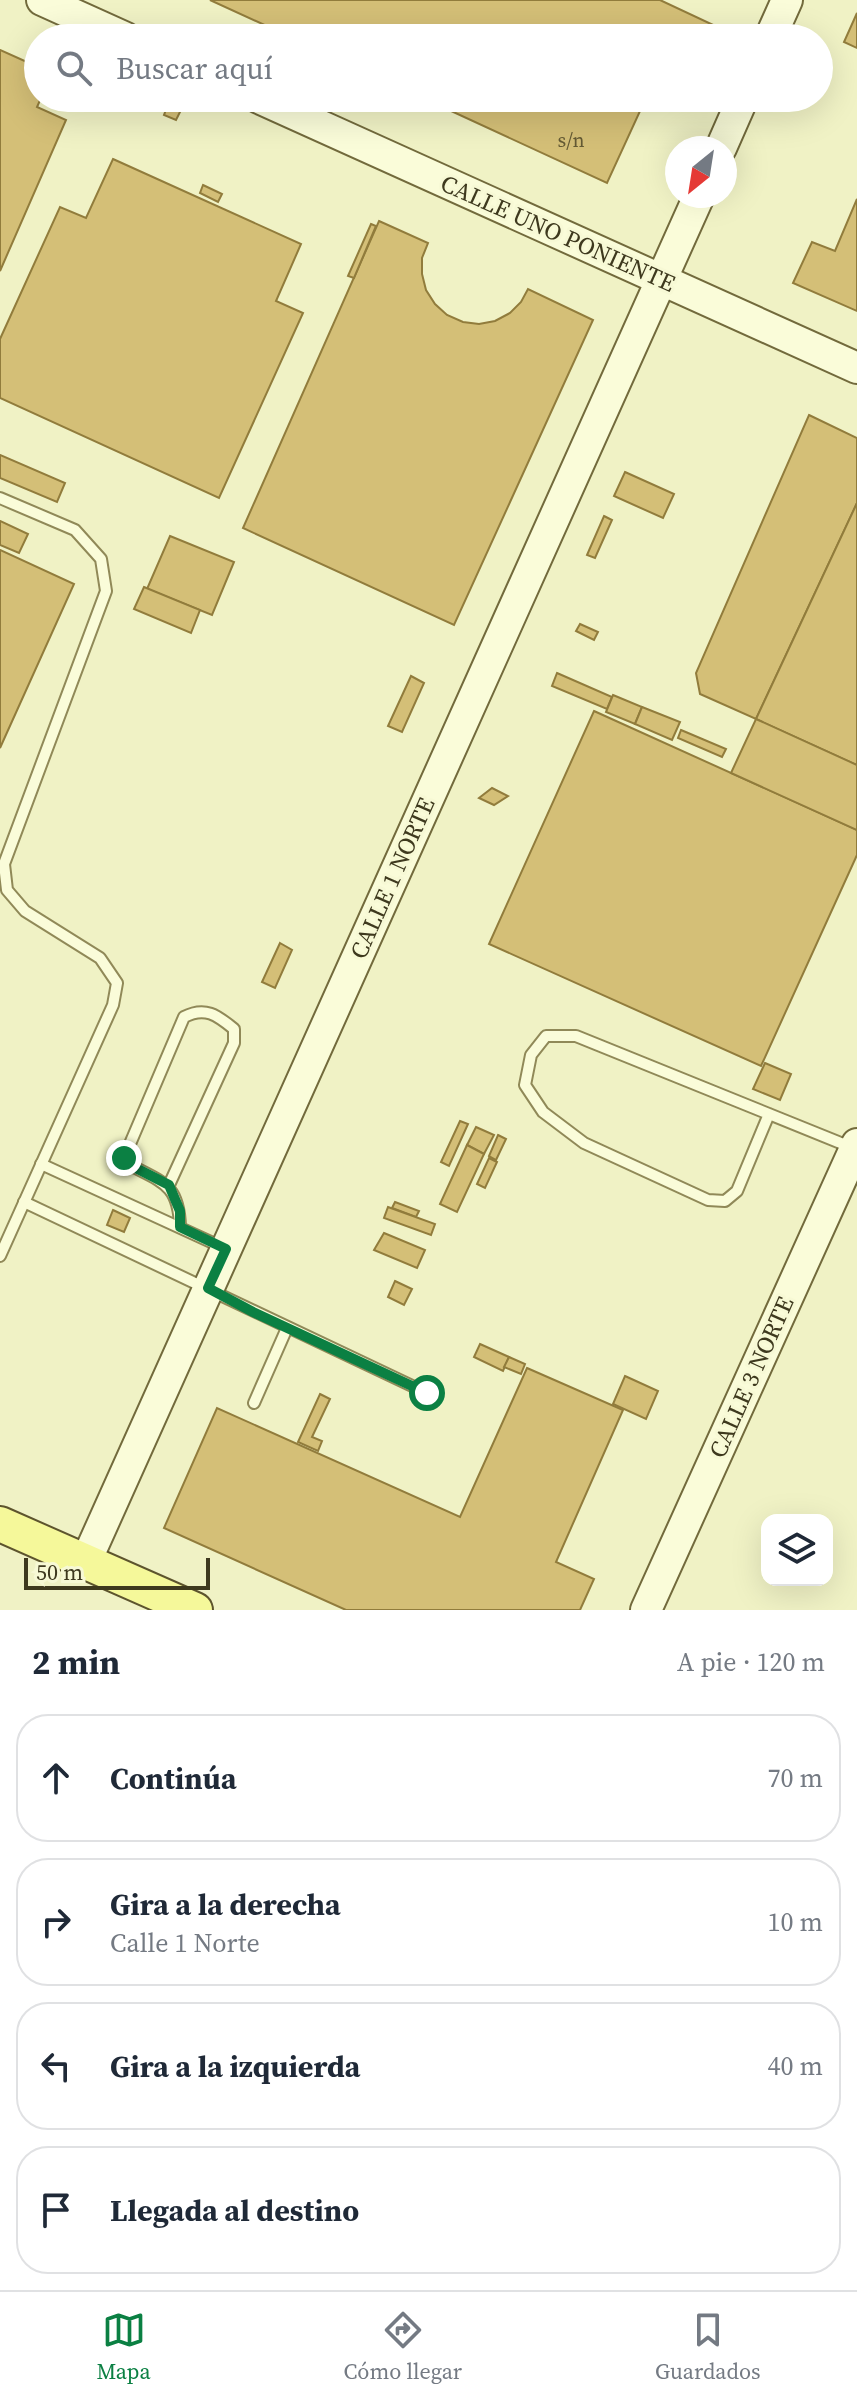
<!DOCTYPE html>
<html lang="es">
<meta charset="utf-8">
<style>
:root{--surface:#fff;--page:#f2f2f3;--text:#1f2937;--muted:#747a83;--line:#e0e1e3;--accent:#0b8043}
body{margin:0;font-family:"Source Serif 4",serif;background:var(--page);color:var(--text)}
.controls{position:absolute;right:24px;bottom:24px;display:grid;overflow:hidden;border-radius:16px;box-shadow:0 8px 32px #0002}
.controls button{width:72px;height:72px;display:grid;place-items:center;padding:0;border:0;border-bottom:2px solid var(--line);background:var(--surface);color:var(--text);font:40px sans-serif}
.compass{position:absolute;left:665px;top:136px;width:72px;height:72px;border-radius:50%;background:var(--surface);box-shadow:0 8px 32px #0002;rotate:210deg}
.scale{position:absolute;left:24px;bottom:20px;width:186px;box-sizing:border-box;padding-left:8px;border:4px solid #3e391e;border-top:0;font-size:22px;line-height:28px;white-space:nowrap;color:#3e391e;-webkit-text-stroke:6px #f7f9d5;paint-order:stroke}
.stop{position:absolute;width:24px;height:24px;margin:-18px;border:6px solid #0b8043;border-radius:50%;background:#fff}
.stop.end{background:#0b8043;border-color:#fff;box-shadow:0 2px 8px #0008}
.list{margin:0;padding:0;list-style:none}
h2{display:flex;justify-content:space-between;align-items:center;height:104px;margin:0;padding:0 32px;font-size:34px}
h2 small{font-size:26px;font-weight:400;color:var(--muted)}
.list li{display:grid;grid-template-columns:52px 1fr auto;gap:24px;align-items:center;box-sizing:border-box;height:128px;margin:0 16px 16px;padding:0 16px;border:2px solid var(--line);border-radius:32px}
.list b{display:block;font-size:30px;white-space:nowrap}
.list p{margin:0;font-size:26px;white-space:nowrap;color:var(--muted)}
.list em{font-size:26px;font-style:normal;color:var(--muted)}
.icon{flex:none;width:44px;height:44px;fill:none;stroke:currentColor;stroke-width:2;stroke-linecap:round;stroke-linejoin:round}
.map{position:relative;flex:none;width:857px;height:1610px;overflow:hidden}
.search{position:absolute;background:var(--surface);box-shadow:0 8px 32px #0002;left:24px;right:24px;top:24px;height:88px;display:flex;align-items:center;gap:20px;box-sizing:border-box;padding:0 28px;border-radius:44px;color:var(--muted);font-size:30px}
.sheet{height:680px;background:var(--surface)}
nav{display:flex;justify-content:space-around;align-items:center;box-sizing:border-box;height:112px;border-top:2px solid var(--line);background:var(--surface);font-size:22px;color:var(--muted)}
nav a{display:grid;justify-items:center;gap:4px}
nav .on{color:var(--accent)}
.map>svg:first-child{display:block}
</style>
<div class="map">
<svg width="857" height="1610" viewBox="0 0 857 1610">
<rect width="100%" height="100%" fill="#f0f2c5"/>
<!-- building -->
<g fill="#d4bf77" stroke="#917c3c" stroke-width="2">
<path d="M210,0H660L724,30L721,38H293Z"/>
<path d="M857,13V48L844,42Z"/>
<path d="M0,50L38,67V98H41L37,107L66,120L0,271Z"/>
<path d="M423,98H646L607,183Z"/>
<path d="M169,102L182,108L176,120L164,115Z"/>
<path d="M113,159L301,244L276,301L303,313L219,498L0,398V339L60,207L86,218Z"/>
<path d="M203,185L222,194L218,202L200,193Z"/>
<path d="M857,199V311L793,283L812,242L835,251Z"/>
<path d="M379,221L428,243L422,258V274L426,290L435,304L447,315L463,322L479,324L495,321L510,313L521,302L528,289L593,320L454,625L243,528Z"/>
<path d="M371,224L376,226L354,278L348,276Z"/>
<path d="M809,415L857,438V503L756,719L700,694L696,673Z"/>
<path d="M0,455L65,483L57,502L0,478Z"/>
<path d="M625,472L674,494L663,518L614,496Z"/>
<path d="M857,503V765L756,719Z"/>
<path d="M604,516L612,520L595,558L587,555Z"/>
<path d="M0,521L28,534L19,553L0,545Z"/>
<path d="M170,536L234,562L212,615L147,589Z"/>
<path d="M0,550L74,584L0,748Z"/>
<path d="M144,587L200,610L191,633L134,609Z"/>
<path d="M580,624L598,632L594,640L576,631Z"/>
<path d="M557,673L612,697L607,709L552,686Z"/>
<path d="M411,676L424,683L402,732L388,726Z"/>
<path d="M613,695L642,707L635,724L606,712Z"/>
<path d="M642,707L680,722L672,740L635,724Z"/>
<path d="M594,711L857,830V855L761,1066L489,944Z"/>
<path d="M756,719L857,765V830L731,773Z"/>
<path d="M681,730L726,749L722,757L678,738Z"/>
<path d="M492,788L508,796L494,805L479,798Z"/>
<path d="M280,943L292,950L275,988L262,982Z"/>
<path d="M765,1063L791,1074L780,1100L753,1089Z"/>
<path d="M460,1121L468,1124L449,1166L441,1162Z"/>
<path d="M476,1127L494,1135L484,1154L467,1145Z"/>
<path d="M498,1135L506,1139L496,1160L489,1156Z"/>
<path d="M467,1145L484,1154L457,1212L440,1204Z"/>
<path d="M489,1158L497,1162L485,1188L477,1184Z"/>
<path d="M395,1202L419,1211L416,1217L392,1208Z"/>
<path d="M388,1207L435,1224L431,1235L384,1218Z"/>
<path d="M113,1210L130,1218L124,1232L107,1225Z"/>
<path d="M384,1233L425,1250L417,1268L374,1250Z"/>
<path d="M395,1281L412,1289L404,1305L388,1297Z"/>
<path d="M480,1344L509,1357L503,1371L474,1357Z"/>
<path d="M509,1357L525,1364L521,1374L504,1367Z"/>
<path d="M527,1368L623,1410L556,1562L594,1579L580,1610H346L164,1528L217,1408L460,1517Z"/>
<path d="M625,1376L658,1391L646,1419L613,1404Z"/>
<path d="M320,1394L330,1399L312,1437L322,1441L318,1451L298,1442Z"/>
</g>
<g fill="none" stroke-linecap="round" stroke-linejoin="round">
<!-- lane casing -->
<g stroke="#908958" stroke-width="14">
<g id="lane">
<path d="M0,498L75,530L101,559L106,591L4,864L7,890L25,911L100,958L117,983L113,1005L0,1256"/>
<path d="M769,1114L737,1191L725,1201L708,1200L584,1143L543,1112L525,1085L531,1055L546,1036H576L853,1148"/>
<path d="M41,1164L224,1248"/>
<path d="M169,1185L234,1043V1029C217,1015 205,1006 184,1017L124,1158L128,1164C162,1182 179,1184 180,1227"/>
<path d="M24,1202L427,1393"/>
<path d="M254,1403L287,1328"/>
</g>
</g>
<!-- secondary casing -->
<g stroke="#726a3c" stroke-width="34">
<g id="secondary">
<path d="M42,0L126,38"/>
<path d="M770,38L787,0"/>
<path d="M259,98L857,368"/>
<path d="M721,148L743,98"/>
<path d="M86,1561L699,196"/>
<path d="M646,1610L857,1144"/>
</g>
</g>
<!-- primary casing -->
<g stroke="#5d542d" stroke-width="38">
<path id="primary" d="M0,1524L195,1610"/>
</g>
<!-- lane -->
<use href="#lane" stroke="#fafcd9" stroke-width="10"/>
<!-- secondary -->
<use href="#secondary" stroke="#fafcd9" stroke-width="30"/>
<!-- primary -->
<use href="#primary" stroke="#f5f89a" stroke-width="34"/>
</g>
<g fill="none" stroke-linecap="round" stroke-linejoin="round">
<!-- route -->
<path stroke="#0b8043" stroke-width="10" d="M124,1158L128,1164L169,1185L180,1211V1227L226,1249L208,1288L253,1312L427,1393"/>
</g>
<g text-anchor="middle" dominant-baseline="central" stroke-width="6" stroke-linejoin="round" paint-order="stroke">
<!-- number labels -->
<g font-size="20" fill="#645a34">
<text x="571" y="140">s/n</text>
</g>
<!-- street labels -->
<g font-size="24" fill="#3e391e" stroke="#f7f9d5">
<text transform="translate(558 233) rotate(24)">CALLE UNO PONIENTE</text>
<text transform="translate(392 878) rotate(-66)">CALLE 1 NORTE</text>
<text transform="translate(751 1377) rotate(-66)">CALLE 3 NORTE</text>
</g>
</g>
</svg>
<div class="controls">
<button><svg class="icon" aria-label="layers" viewBox="0 0 24 24"><path d="M12 4l9 5-9 5-9-5zM3 14l9 5 9-5"/></svg></button>
</div>
<svg class="compass" viewBox="-18 -18 36 36"><path d="M0-13l5 13h-10z" fill="#e53935"/><path d="M0 13l5-13h-10z" fill="#747a83"/></svg>
<div class="scale">50 m</div>
<div class="stop" style="left:427px;top:1393px"></div>
<div class="stop end" style="left:124px;top:1158px"></div>
<div class="search"><svg class="icon" aria-label="search" viewBox="0 0 24 24"><circle cx="10" cy="10" r="6"/><path d="M15 15l6 6"/></svg>Buscar aquí</div>
</div>
<section class="sheet">
<h2>2 min<small>A pie · 120 m</small></h2>
<ul class="list">
<li><svg class="icon" aria-label="ahead" viewBox="0 0 24 24"><path d="M12 20V5M6 11l6-6 6 6"/></svg><div><b>Continúa</b></div><em>70 m</em></li>
<li><svg class="icon" aria-label="right" viewBox="0 0 24 24"><path d="M7 20v-9h11M14 6l5 5-5 5"/></svg><div><b>Gira a la derecha</b><p>Calle 1 Norte</p></div><em>10 m</em></li>
<li><svg class="icon" aria-label="left" viewBox="0 0 24 24"><path d="M17 20v-9H6M10 6l-5 5 5 5"/></svg><div><b>Gira a la izquierda</b></div><em>40 m</em></li>
<li><svg class="icon" aria-label="arrive" viewBox="0 0 24 24"><path d="M6 21V4h12l-3 4 3 4H6"/></svg><div><b>Llegada al destino</b></div></li>
</ul>
</section>
<nav>
<a class="on"><svg class="icon" aria-label="map" viewBox="0 0 24 24"><path d="M3 6l6-2 6 2 6-2v14l-6 2-6-2-6 2zM9 4v14M15 6v14"/></svg>Mapa</a>
<a><svg class="icon" aria-label="directions" viewBox="0 0 24 24"><path d="M12 3l9 9-9 9-9-9zM9 14v-3h6M13 9l2 2-2 2"/></svg>Cómo llegar</a>
<a><svg class="icon" aria-label="saved" viewBox="0 0 24 24"><path d="M7 4h10v16l-5-4-5 4z"/></svg>Guardados</a>
</nav>
